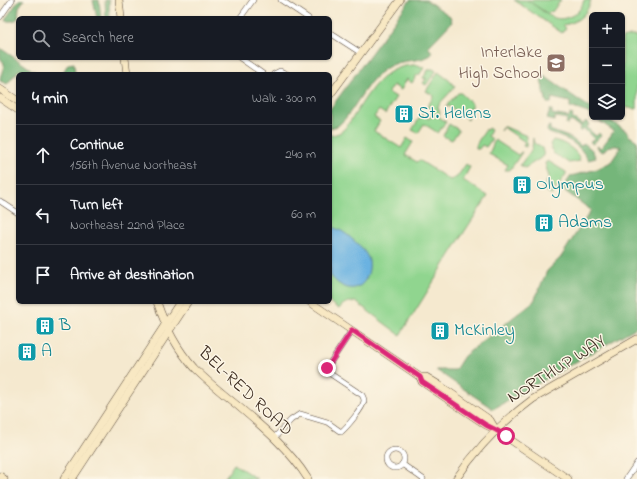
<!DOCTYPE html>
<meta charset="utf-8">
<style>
:root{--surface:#171b24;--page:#242831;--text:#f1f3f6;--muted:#9ea1a6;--line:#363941}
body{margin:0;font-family:"Indie Flower",sans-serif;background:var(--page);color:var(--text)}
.controls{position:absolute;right:12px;top:12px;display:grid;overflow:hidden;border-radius:6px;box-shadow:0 1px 3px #0004}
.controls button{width:36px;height:36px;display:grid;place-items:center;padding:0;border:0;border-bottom:1px solid var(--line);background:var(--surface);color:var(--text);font:20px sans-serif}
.stop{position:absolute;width:12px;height:12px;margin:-9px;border:3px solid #db2777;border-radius:50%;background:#fff}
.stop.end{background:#db2777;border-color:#fff;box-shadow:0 1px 4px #0008}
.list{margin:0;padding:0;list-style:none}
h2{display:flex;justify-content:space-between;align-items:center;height:52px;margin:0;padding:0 16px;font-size:17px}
h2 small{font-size:13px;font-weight:400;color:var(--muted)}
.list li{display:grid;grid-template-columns:26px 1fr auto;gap:12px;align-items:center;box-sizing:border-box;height:60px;padding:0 16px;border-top:1px solid var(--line)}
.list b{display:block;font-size:15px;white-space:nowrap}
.list p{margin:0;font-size:13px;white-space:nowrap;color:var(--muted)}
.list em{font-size:13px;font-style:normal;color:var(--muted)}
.icon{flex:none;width:22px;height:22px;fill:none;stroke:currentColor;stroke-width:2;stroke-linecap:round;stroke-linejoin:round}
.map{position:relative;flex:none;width:637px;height:479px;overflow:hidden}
.search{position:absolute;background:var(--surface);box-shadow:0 1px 3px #0004;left:16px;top:16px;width:316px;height:44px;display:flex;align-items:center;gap:10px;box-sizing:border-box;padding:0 14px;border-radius:6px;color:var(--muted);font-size:15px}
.panel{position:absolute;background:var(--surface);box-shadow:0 1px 3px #0004;left:16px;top:72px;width:316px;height:232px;border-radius:6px}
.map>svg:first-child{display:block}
</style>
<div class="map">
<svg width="637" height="479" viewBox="0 0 637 479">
<rect width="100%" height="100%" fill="#fcf5e5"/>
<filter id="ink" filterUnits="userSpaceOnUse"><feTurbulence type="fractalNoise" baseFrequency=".025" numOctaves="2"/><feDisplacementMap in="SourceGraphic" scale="8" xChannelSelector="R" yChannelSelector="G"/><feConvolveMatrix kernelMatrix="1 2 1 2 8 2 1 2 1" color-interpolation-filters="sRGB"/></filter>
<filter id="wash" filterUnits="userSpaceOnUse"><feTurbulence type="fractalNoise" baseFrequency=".012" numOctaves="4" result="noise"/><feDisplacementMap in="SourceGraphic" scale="16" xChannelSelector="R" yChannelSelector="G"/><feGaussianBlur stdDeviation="0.9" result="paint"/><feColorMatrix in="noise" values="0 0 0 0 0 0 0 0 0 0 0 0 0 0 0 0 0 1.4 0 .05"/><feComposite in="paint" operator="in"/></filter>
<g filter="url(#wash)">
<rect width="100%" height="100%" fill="#f5e9cf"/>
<!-- green -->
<g fill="#90d58f" stroke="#668056">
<path d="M514,0C517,0 523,0 526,0C542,6 550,26 571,16C578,13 582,7 584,0H591C588,14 577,23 563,25L566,28L562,33Z"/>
<path d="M527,0H561L552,12L551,11L548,14Z"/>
<path d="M630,36H637V109L622,107V38Z"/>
<path d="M418,65L424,68L419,75H417L412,83L407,79L401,90L393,85L388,92L396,97L385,114L379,110L374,117L380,121L374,131L401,148L407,138L413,142L405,155L417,162L419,160L450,180L457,177L466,164L470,167L463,180L488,196C457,241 430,289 400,335L356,302C348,302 344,302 339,309L329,302L330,135C333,135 336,134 339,133C346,129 351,120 355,114C371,89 385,64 418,65Z"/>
<path d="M429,69H433L436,71L426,85L423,83L427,78L425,79L423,78Z"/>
<path d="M438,72L449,80L455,87L441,102L438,107L440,113L438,116L446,122L438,133L424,124L418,133L412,130L422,114L429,119L433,111L427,107L434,96L426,91Z"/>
<path d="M458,93H461L472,104V107L470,109L467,120V118L448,106L445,107Z"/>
<path d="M449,124L459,130L452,140L443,136Z"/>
<path d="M503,126L527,136L526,147L523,146L525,142L503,127L500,131Z"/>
<path d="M488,128L491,130L488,136L492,139L486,147L482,145L479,149H476C475,143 483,135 486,129L487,130Z"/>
<path d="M533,138L534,143L542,148L544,156L525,168L520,165L530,152L532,148Z"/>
<path d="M495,140L518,155L521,152H522L510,170H505L508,165L489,154Z"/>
<path d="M553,140C564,142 578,150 580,161L569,163L553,153L550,144Z"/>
<path d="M548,161L566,172V174L552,195L543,189L549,177L545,163Z"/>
<path d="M234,464L257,479H224Z"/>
</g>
<!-- forest -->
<g fill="#74b67a" stroke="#58704c">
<path d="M19,0H24L19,7L18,18L14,21H5L6,18Z"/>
<path d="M93,0H99L101,18H97Z"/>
<path d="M105,0H109L110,18H106Z"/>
<path d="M410,0H426L450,16L452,22L428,47L432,52L431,55C420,62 405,59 392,65C369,75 359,103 343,121L338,126L330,128V109Z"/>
<path d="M0,48L38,74H26L19,70L7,84L0,81C0,74 4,70 4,63L0,58Z"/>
<path d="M74,63L75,74H62L68,64Z"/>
<path d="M544,76L592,109V116L588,113L570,107V102L552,98L551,103H547L541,81Z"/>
<path d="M550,110H552V114L569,117L570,114L573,115L572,118L583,125L586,121L589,124L587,128L596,136L599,133L601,136L593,144L590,142L594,139L584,129L581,132L579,130L581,126L570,121L568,125L566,124L567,119L555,117L554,121L547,119Z"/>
<path d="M593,117H605L629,133L628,135L637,141V327L493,409L436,370H455L464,356L534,301L547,271L561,257L591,210L562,189L571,176L597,169L611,162L621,147C614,145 607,145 603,152L599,150L597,146L601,148L614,131Z"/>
<path d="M550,126V130L571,138L581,146L584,143L592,150L596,158L588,160C578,142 567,139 549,133L547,131L548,127Z"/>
</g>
<!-- water -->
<path fill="#6ab2e1" stroke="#526e80" d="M330,227C338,228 346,233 352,239C358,244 367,252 369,261C371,274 363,291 348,288C340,286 335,281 330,275Z"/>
</g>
<g filter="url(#ink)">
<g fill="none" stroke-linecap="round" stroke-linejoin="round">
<!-- street casing -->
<g stroke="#574739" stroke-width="6">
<g id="street">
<path d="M281,0L308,18"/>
<path d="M0,17L12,0"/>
<path d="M240,18L253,0"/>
<path d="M330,33L361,53"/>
<path d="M240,58L263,74"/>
<path d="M274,74L280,71L287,74"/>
<path d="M0,201L18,213"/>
<path d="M274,438L291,420L300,414L327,422L341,432C347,427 363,408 364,401C364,398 363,397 362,395L329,373L327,370L328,366L352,330"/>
<circle cx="395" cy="459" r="9"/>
<path d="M402,464L423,479"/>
<path d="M626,479L637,463"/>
</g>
</g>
<!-- secondary casing -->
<g stroke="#574739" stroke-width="8">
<g id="secondary">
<path d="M119,0L121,18"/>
<path d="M125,58L127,74"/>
<path d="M0,89L18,101"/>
<path d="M330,95L400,0"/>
<path d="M0,98L18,110"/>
<path d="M157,302C165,326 177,349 194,368C208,382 223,394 238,406C264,428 290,450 308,479"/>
<path d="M310,302L420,377L422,382L486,425L496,430L568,479"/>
<path d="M420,377H426L439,385L490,420L496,430"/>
<path d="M0,476L4,479"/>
<path d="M64,479L180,302"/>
<path d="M72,479L188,302"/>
<path d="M456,479C477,448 503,421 533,399L637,339"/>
</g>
</g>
<!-- street -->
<use href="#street" stroke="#fff" stroke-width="5"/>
<!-- secondary -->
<use href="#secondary" stroke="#f8e8c3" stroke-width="7"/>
</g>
</g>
<g fill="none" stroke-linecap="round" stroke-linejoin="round" filter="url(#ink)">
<!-- route -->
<path stroke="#db2777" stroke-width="5" d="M327,368L352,330L420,377L422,382L486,425L496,430L506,436"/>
</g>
<!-- icons -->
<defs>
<g id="school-square" transform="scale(1)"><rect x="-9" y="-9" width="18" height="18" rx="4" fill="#8d6e63" stroke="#fcf5e5"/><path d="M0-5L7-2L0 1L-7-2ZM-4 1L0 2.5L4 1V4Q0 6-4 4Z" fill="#fff"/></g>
<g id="building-square" transform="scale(1)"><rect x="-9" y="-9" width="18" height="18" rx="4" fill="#0f9aa8" stroke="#fcf5e5"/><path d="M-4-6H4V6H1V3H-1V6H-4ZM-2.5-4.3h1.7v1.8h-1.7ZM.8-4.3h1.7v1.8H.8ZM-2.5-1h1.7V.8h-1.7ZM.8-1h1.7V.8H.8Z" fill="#fff"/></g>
</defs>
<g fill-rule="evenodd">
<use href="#school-square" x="556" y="63"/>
<use href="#building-square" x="404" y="114"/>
<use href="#building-square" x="522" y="185"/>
<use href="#building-square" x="544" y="223"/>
<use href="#building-square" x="45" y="326"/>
<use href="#building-square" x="440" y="331"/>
<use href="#building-square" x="27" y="352"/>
</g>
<g text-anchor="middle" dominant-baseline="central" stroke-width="3" stroke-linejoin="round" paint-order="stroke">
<!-- education labels -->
<g font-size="18" fill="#785e54" stroke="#fcf5e5" text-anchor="end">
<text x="542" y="53">Interlake<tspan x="542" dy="21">High School</tspan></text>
</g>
<!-- culture labels -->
<g font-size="18" fill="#0d838f" stroke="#fcf5e5" text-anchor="start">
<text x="418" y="114">St. Helens</text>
<text x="536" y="185">Olympus</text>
<text x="558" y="223">Adams</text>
<text x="59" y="326">B</text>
<text x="454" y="331">McKinley</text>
<text x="41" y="352">A</text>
</g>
<!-- street labels -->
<g font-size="18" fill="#3b2a1e" stroke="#fcf5e5">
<text transform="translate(557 370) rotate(-32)">NORTHUP WAY</text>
<text transform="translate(245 392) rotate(43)">BEL-RED ROAD</text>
</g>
</g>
</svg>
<div class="controls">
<button>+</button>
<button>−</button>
<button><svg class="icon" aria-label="layers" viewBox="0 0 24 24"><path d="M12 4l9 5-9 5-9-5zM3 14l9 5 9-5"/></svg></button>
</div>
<div class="stop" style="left:506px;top:436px"></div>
<div class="stop end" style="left:327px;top:368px"></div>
<div class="search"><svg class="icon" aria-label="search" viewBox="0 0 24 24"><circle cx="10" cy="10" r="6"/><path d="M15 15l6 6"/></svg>Search here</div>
<section class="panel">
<h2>4 min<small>Walk · 300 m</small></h2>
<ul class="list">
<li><svg class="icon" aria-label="ahead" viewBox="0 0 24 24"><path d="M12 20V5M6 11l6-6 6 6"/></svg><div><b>Continue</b><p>156th Avenue Northeast</p></div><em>240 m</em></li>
<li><svg class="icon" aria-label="left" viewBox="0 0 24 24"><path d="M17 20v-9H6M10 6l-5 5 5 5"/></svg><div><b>Turn left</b><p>Northeast 22nd Place</p></div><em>60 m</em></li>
<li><svg class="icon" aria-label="arrive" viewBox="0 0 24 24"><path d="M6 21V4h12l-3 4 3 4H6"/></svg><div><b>Arrive at destination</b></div></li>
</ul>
</section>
</div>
